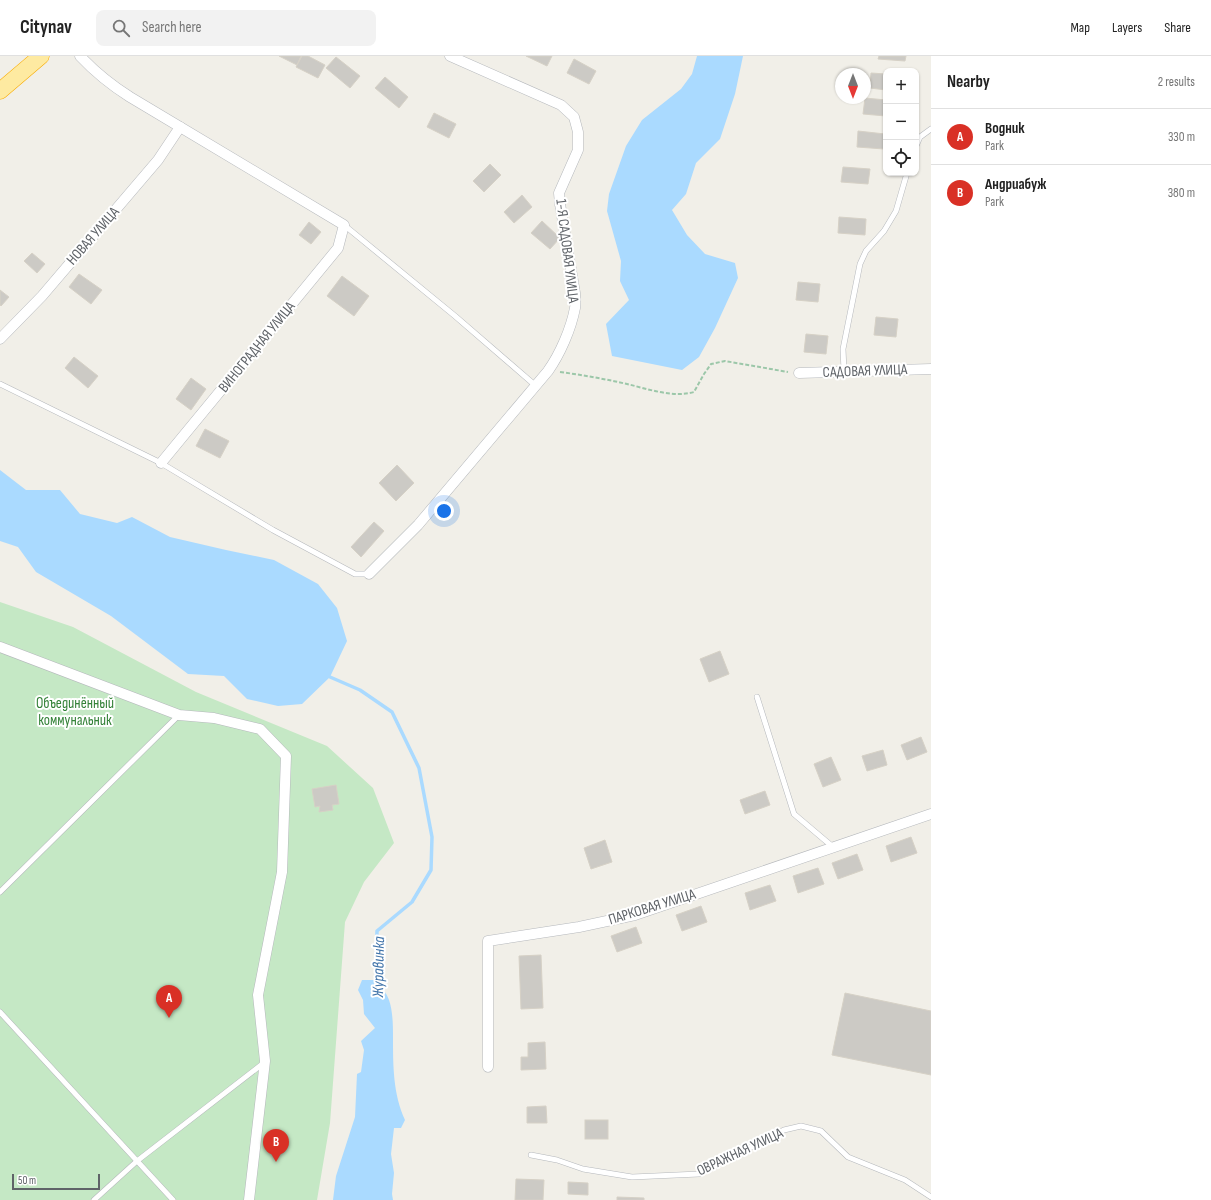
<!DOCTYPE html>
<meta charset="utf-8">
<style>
:root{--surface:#fff;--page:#f2f2f2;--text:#222;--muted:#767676;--line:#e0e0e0;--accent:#d93025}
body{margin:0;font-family:"Sofia Sans Condensed",sans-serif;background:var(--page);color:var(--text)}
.controls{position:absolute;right:12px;top:12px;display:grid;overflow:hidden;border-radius:8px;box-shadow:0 1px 3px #0004}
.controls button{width:36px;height:36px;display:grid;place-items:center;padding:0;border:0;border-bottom:1px solid var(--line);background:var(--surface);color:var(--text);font:20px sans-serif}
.compass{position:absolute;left:835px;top:12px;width:36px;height:36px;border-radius:50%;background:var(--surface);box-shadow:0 1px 3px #0004;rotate:180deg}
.scale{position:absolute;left:12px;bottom:10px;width:88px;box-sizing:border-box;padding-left:4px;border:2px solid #5f6368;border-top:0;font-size:11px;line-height:14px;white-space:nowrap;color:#5f6368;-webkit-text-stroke:3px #fff;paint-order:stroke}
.you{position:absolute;left:444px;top:455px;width:14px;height:14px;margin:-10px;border:3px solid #fff;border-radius:50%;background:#1a73e8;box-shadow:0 0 0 6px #1a73e833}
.badge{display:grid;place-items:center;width:26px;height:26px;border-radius:50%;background:var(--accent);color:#fff;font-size:13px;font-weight:700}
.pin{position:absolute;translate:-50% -33px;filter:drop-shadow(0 1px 2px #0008)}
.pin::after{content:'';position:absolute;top:21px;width:14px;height:12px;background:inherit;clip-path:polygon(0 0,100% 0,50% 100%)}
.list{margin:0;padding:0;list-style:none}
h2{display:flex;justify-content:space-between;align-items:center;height:52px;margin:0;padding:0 16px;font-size:17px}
h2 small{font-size:13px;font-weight:400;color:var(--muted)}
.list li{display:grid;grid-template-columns:26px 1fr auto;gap:12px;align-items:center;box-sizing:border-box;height:56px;padding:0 16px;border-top:1px solid var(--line)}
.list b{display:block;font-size:15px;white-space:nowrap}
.list p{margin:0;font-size:13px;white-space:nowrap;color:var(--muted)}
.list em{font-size:13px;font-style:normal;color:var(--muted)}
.icon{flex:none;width:22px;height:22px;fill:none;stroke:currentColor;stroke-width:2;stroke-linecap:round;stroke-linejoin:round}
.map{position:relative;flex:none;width:931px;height:1144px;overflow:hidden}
header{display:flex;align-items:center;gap:24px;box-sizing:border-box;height:56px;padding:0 20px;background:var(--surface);border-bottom:1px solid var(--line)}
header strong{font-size:19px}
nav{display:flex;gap:22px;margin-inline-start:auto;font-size:14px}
.search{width:280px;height:36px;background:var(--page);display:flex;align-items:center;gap:10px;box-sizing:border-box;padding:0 14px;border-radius:8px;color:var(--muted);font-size:15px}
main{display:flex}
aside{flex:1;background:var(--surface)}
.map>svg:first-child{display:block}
</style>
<header>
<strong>Citynav</strong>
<div class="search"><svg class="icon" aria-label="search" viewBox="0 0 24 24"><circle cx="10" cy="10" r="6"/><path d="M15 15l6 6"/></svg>Search here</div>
<nav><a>Map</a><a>Layers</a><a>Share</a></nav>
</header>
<main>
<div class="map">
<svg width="931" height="1144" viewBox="0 0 931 1144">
<rect width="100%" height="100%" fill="#f1efe8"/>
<!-- green -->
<path fill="#c5e8c5" d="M0,546L73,571L196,636L327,690L373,732L394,787L364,826L345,866L330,1067L317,1144H0Z"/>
<!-- water -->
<g fill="#aadaff">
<path d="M697,0H743L735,38L720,83L696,107L686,138L672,154L687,179L705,198L735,207L738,222L715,272L699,301L682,314L612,300L606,268L629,244L620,225L621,205L607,155L609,138L626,90L642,64L681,33L692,18Z"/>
<path d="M0,414L26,434H60L80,458L117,467L132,461L170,481L226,494L274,504L318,528L337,552L347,585L330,621L302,648L278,650L247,643L224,620L188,618L111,560L36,516L18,491L0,485Z"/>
<path d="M362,924H375C380,930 387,937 389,944C393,956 393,970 393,981C393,1009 393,1038 405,1064L401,1072H394L391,1098L394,1117L392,1138L393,1144H333L336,1120L355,1061L357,1018L361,1016L364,994L361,985L375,972L364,958L363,944L358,934Z"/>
</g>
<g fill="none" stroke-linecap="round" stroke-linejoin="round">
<!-- stream -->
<path stroke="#aadaff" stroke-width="3.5" d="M330,621L360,634L392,656L419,712L432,781L431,814L412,846L377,875L376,928"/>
</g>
<!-- building -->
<g fill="#cccac5" stroke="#d6d1c6">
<path d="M279,0H301L297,9Z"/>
<path d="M302,0H308L325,9L318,22L296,11Z"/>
<path d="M526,0H552L547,10Z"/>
<path d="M879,0H906L905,5L878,3Z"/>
<path d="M336,1L360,20L350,32L326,12Z"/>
<path d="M574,3L596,15L589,28L567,17Z"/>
<path d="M871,17L886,18V34L870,32Z"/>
<path d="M385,21L408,41L399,52L375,32Z"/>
<path d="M865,42L886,44V60L863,58Z"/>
<path d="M434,57L456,68L449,82L427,71Z"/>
<path d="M858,75L885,78L884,93L857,91Z"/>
<path d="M490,108L501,119L484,136L473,125Z"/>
<path d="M843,111L870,113L868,128L841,126Z"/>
<path d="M522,139L532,151L514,167L504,156Z"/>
<path d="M839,161L866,163L865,179L838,177Z"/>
<path d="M542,165L560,182L550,193L531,177Z"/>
<path d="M309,166L321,176L311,188L299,179Z"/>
<path d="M32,197L45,208L37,217L24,205Z"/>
<path d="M79,218L102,234L91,248L69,231Z"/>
<path d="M342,220L369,240L354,260L327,240Z"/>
<path d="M798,226L820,228L818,246L796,244Z"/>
<path d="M0,234L9,241L1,250L0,249Z"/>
<path d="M876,261L898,263L896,281L874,279Z"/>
<path d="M806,278L828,280L826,298L804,296Z"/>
<path d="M74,301L98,320L88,332L65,312Z"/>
<path d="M191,322L206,333L191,354L176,343Z"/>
<path d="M205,373L229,385L220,402L196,390Z"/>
<path d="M397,409L414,427L396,445L379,427Z"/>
<path d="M374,466L384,475L361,501L351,491Z"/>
<path d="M720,595L729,618L709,626L700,603Z"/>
<path d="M921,681L927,696L907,704L901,689Z"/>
<path d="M883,694L887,709L867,715L862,700Z"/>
<path d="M831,701L841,724L823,731L814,708Z"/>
<path d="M336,729L339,748L332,749L333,754L319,756L320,750L315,751L312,733Z"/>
<path d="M765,735L770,749L745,758L740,744Z"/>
<path d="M911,781L917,797L891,806L886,790Z"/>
<path d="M605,784L612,806L591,813L584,792Z"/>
<path d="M857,798L863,814L838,823L832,807Z"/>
<path d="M818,812L824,828L798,837L793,820Z"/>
<path d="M770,829L776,845L750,854L745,837Z"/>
<path d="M701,850L707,866L682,875L676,859Z"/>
<path d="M636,871L642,887L617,896L611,880Z"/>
<path d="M541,899L543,952L521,953L519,900Z"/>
<path d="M845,937L931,955V1019L832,999Z"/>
<path d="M545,986L546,1013L521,1014V1001H528V987Z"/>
<path d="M546,1050L547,1067H527V1051Z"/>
<rect x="585" y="1064" width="23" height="19"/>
<path d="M516,1123L544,1124L543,1144H515Z"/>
<path d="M568,1126L588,1127V1139L568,1138Z"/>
<path d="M617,1141L644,1142V1144H617Z"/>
</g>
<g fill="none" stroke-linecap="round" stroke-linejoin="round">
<!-- service casing -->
<g stroke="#b5b8bc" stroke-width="6">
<g id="service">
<path d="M916,90L920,81L931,73"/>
<path d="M344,169L455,260L536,330"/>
<path d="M844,315L843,293L860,208L866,195L884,175L896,155L907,117"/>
<path d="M0,328L161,407L273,474L355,518H369"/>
<path d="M757,641L794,758L833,791"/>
<path d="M0,836L179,659"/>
<path d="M0,956L173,1144"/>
<path d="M531,1099L557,1104L583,1113L632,1121L699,1118L784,1074L801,1070L821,1075L848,1101L905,1124L931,1141"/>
<path d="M94,1144L137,1105L265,1006"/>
</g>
</g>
<!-- minor casing -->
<g stroke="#b5b8bc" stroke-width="11">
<g id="minor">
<path d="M80,0C95,16 111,29 130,41L344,169L338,192L161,407"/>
<path d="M0,283L42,240L158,104L180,71"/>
<path d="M799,317L931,313"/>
<path d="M369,518L418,469L548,315C560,298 571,273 575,252C576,247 575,242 575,237L560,148L559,137L578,94V76L574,61L561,49L450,0"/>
<path d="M0,591L179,659L214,662L260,673L286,700L282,816L258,939L265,1005L249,1144"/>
<path d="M488,1011V885L579,871L635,859L931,758"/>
</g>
</g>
<!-- trunk casing -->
<g stroke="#f9ab00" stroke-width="17">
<path id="trunk" d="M0,35L41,0"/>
</g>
<!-- path -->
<path stroke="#9cc7a9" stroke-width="2" stroke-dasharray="4 2" stroke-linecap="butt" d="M560,316C583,319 605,323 627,328C648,333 673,342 694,336L704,318L711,308L725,305L788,316"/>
<!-- service -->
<use href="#service" stroke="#fff" stroke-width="5"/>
<!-- minor -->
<use href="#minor" stroke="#fff" stroke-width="10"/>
<!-- trunk -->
<use href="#trunk" stroke="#feeaa1" stroke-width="16"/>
</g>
<g text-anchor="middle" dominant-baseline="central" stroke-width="4" stroke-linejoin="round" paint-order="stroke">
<!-- street labels -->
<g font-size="15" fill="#5f6368" stroke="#fff">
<text transform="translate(93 180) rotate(-49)">НОВАЯ УЛИЦА</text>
<text transform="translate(567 195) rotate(83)">1-Я САДОВАЯ УЛИЦА</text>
<text transform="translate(257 291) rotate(-51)">ВИНОГРАДНАЯ УЛИЦА</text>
<text transform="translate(865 315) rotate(-2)">САДОВАЯ УЛИЦА</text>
<text transform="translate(652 851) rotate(-17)">ПАРКОВАЯ УЛИЦА</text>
<text transform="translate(740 1096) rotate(-25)">ОВРАЖНАЯ УЛИЦА</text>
</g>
<!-- park labels -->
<g font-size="15" fill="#348238" stroke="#fff">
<text x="75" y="647">Объединённый<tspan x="75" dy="17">коммунальник</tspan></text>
</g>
<!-- water labels -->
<g font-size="16" font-style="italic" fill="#4174aa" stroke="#fff">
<text transform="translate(379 911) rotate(-89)">Журавинка</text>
</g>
</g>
</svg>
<div class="controls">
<button>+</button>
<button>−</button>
<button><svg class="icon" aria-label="locate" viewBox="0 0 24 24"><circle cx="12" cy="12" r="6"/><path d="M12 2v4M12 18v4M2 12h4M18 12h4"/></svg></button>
</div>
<svg class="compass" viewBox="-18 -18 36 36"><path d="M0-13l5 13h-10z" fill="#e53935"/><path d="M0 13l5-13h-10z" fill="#767676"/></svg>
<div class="scale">50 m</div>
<div class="you"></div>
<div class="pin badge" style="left:169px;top:962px">A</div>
<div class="pin badge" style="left:276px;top:1106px">B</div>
</div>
<aside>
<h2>Nearby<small>2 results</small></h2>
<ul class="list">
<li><span class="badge">A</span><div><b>Водник</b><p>Park</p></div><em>330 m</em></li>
<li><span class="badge">B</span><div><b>Андриабуж</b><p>Park</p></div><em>380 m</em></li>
</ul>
</aside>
</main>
